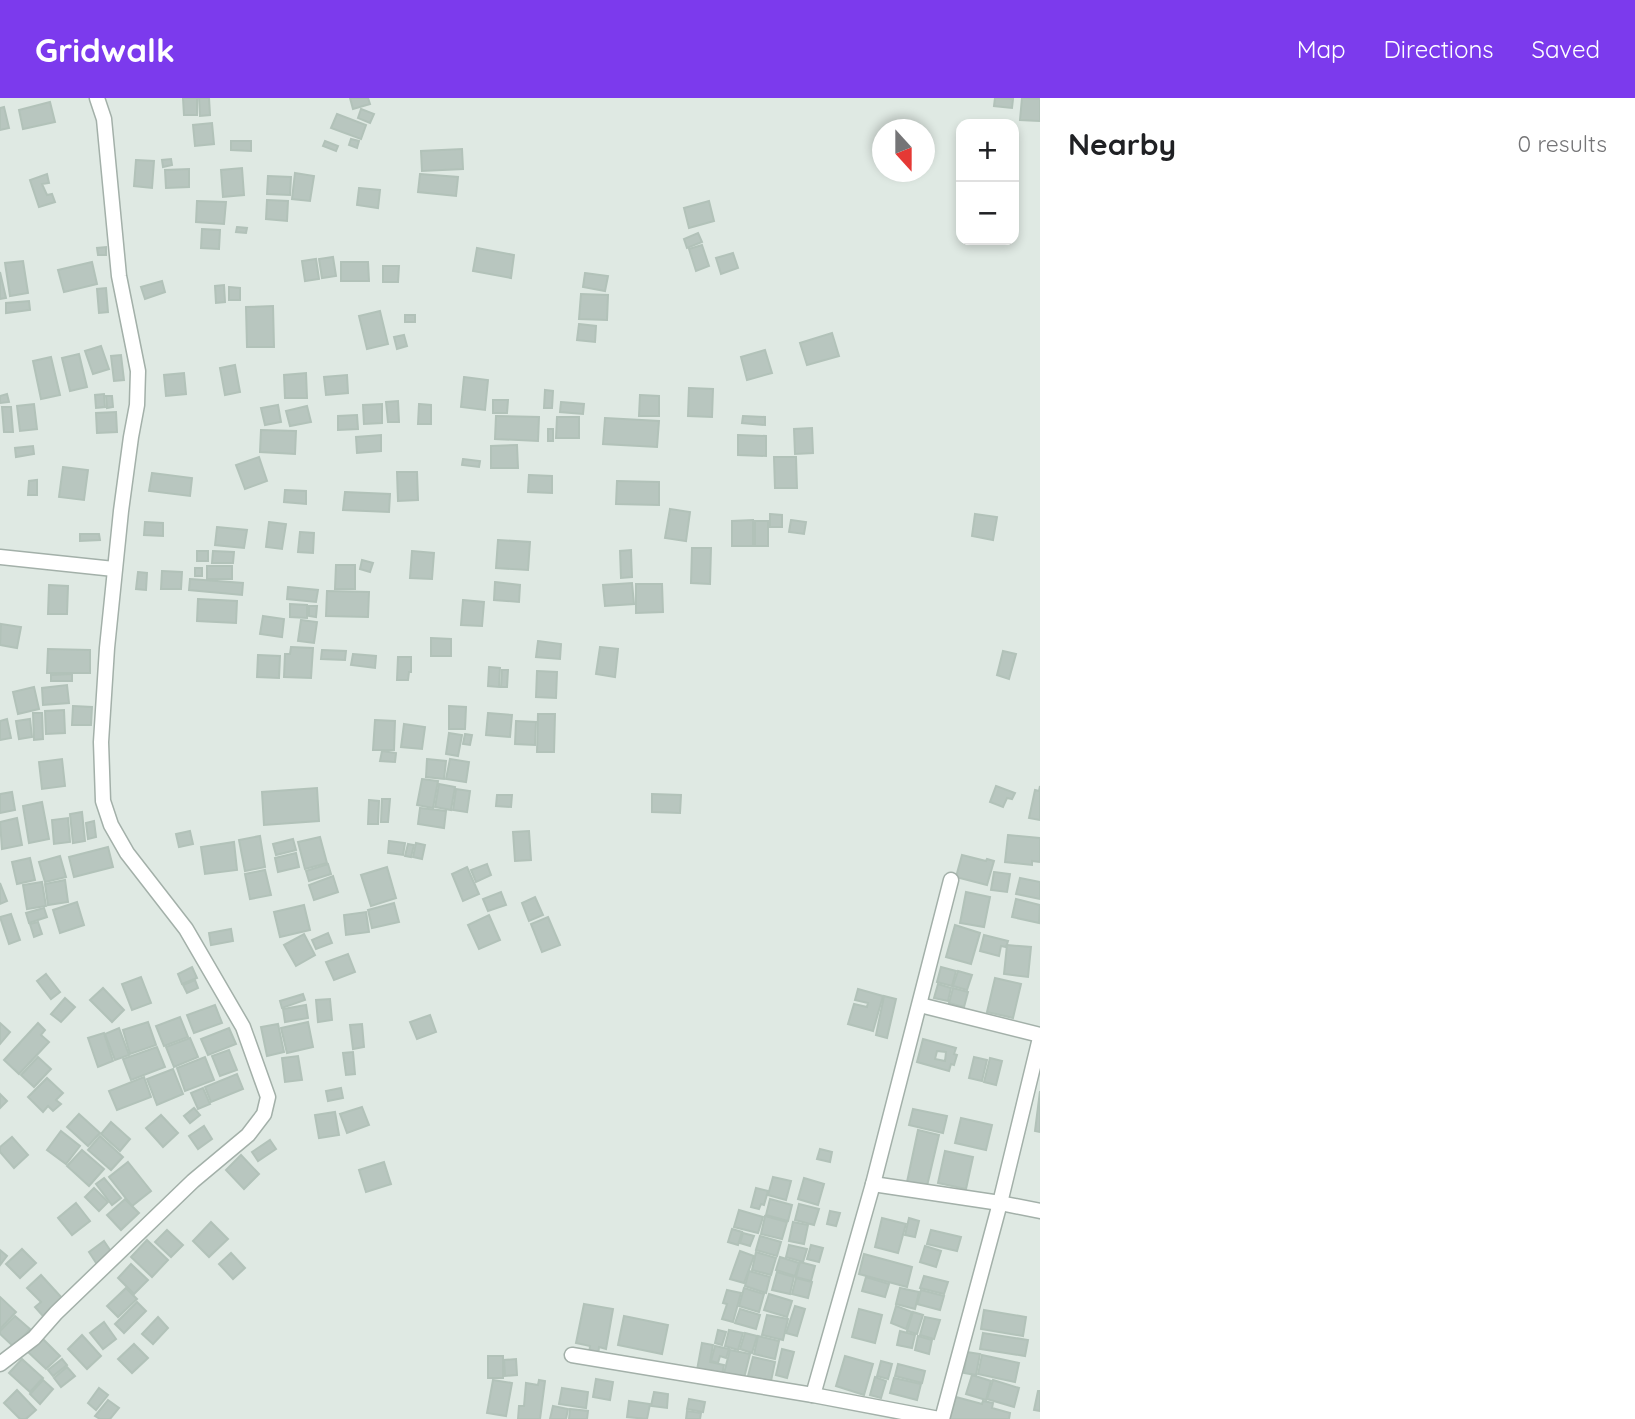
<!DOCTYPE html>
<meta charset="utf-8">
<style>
:root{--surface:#fff;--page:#f2f2f2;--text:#202124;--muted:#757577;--line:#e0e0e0;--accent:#7c3aed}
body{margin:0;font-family:Quicksand,sans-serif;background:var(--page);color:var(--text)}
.controls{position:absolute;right:21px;top:21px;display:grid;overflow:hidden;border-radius:14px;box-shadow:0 4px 10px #0003}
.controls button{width:63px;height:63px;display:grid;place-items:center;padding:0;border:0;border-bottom:2px solid var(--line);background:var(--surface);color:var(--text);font:35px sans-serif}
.compass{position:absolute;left:872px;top:21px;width:63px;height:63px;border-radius:50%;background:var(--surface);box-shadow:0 4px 10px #0003;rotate:159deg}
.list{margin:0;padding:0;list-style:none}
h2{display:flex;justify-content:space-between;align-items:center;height:91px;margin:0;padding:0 28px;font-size:30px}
h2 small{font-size:23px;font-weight:400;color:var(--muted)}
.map{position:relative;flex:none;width:1040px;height:1321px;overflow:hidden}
header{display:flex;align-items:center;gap:42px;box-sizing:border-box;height:98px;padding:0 35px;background:var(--accent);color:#fff}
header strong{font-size:33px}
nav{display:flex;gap:38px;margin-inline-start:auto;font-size:24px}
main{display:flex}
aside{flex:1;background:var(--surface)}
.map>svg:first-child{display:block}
</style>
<header>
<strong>Gridwalk</strong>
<nav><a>Map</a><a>Directions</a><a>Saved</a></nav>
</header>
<main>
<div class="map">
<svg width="1040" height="1321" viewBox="0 0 1040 1321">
<rect width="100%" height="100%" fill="#dfe9e3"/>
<!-- building -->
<g fill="#b8c6bf" stroke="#b2c2b9" stroke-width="2" fill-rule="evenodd">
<path d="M183,0H197V17H184Z"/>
<path d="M199,0H209L210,17L200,18Z"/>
<path d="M350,0H368L370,6L353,11Z"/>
<path d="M995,0L1013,1L1012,10L994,8Z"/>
<path d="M1022,0L1040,1V23L1020,22Z"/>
<path d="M50,4L55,24L23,31L19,12Z"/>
<path d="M4,9L9,30L0,32V10Z"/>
<path d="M361,11L374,16L370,25L358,20Z"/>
<path d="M337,16L366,27L361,41L331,30Z"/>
<path d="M212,25L214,46L195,48L193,27Z"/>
<path d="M351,41L359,43L357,50L349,47Z"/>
<path d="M231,43H251V53L231,52Z"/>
<path d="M325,43L338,48L336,53L323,48Z"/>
<path d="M462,51L463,71L422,73L421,53Z"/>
<path d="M171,61L172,67L163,69L162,62Z"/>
<path d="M136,62L154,63L152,90L134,88Z"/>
<path d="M242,70L244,97L223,99L221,72Z"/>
<path d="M189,71V89L166,90L165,72Z"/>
<path d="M295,75L314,78L310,103L292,101Z"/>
<path d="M47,76L49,85L42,86L47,97L52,96L55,104L39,109L30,82Z"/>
<path d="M420,76L458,79L456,98L418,94Z"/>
<path d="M268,78L291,79L290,97L267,96Z"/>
<path d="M359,90L380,92L378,110L357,107Z"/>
<path d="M267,102L288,103L287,123L266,121Z"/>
<path d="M197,103L226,104L224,126L196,124Z"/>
<path d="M709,103L714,123L689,130L684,110Z"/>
<path d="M237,129L247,130L246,135L236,134Z"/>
<path d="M202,131L220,132L219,151L201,150Z"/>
<path d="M698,135L702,144L687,150L684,141Z"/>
<path d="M702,147L709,168L696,173L689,151Z"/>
<path d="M106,149V157H98L97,150Z"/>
<path d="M477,150L514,157L511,180L473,173Z"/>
<path d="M733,155L738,170L721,176L716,160Z"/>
<path d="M333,159L336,178L322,180L319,161Z"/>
<path d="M316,161L319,181L305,183L302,163Z"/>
<path d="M23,163L28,195L10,198L5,165Z"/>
<path d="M92,164L97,186L64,194L58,172Z"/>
<path d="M341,164H368L369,183H341Z"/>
<path d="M383,168H399L398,184H383Z"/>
<path d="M0,174L6,200L0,201Z"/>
<path d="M585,175L608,178L605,193L583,189Z"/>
<path d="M162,183L165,194L145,201L141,189Z"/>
<path d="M224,187L225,204L216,205L215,188Z"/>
<path d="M229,189L240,190V202H229Z"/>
<path d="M106,190L108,214L99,215L97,191Z"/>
<path d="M581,196L608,197L607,222L579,221Z"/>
<path d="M29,203L30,212L6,215V205Z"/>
<path d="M273,208L274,249H247L246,209Z"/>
<path d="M380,213L388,246L367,251L359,218Z"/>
<rect x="405" y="217" width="10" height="7"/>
<path d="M579,226L596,228L595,244L577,242Z"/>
<path d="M832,235L839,258L807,267L800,245Z"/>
<path d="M404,237L407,248L397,251L394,239Z"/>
<path d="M101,248L109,271L93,276L85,253Z"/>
<path d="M765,252L772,275L747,282L741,259Z"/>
<path d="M79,256L87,289L70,293L62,260Z"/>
<path d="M121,257L124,282L114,283L111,258Z"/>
<path d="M51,259L60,297L41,301L33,263Z"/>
<path d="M235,267L240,294L225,297L220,270Z"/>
<path d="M184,275L186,296L166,298L164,277Z"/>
<path d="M306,275L307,300H285L284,277Z"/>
<path d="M347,277L348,295L326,297L324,279Z"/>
<path d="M464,279L488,282L485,312L461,309Z"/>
<path d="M689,290L713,291L712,319L688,318Z"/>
<path d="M545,292L553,293L552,310H544Z"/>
<path d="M7,296L9,304L0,305V298Z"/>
<path d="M104,296L105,309L96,310L95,297Z"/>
<path d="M640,297L659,298V318H639Z"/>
<path d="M106,298H112L113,309L107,310Z"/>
<path d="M493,302H508L507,315H493Z"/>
<path d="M398,303L399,324H388L386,304Z"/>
<path d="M561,304L584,306L583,316L560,314Z"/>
<path d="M34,306L37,331L20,333L17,308Z"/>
<path d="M382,306V325L364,326L363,307Z"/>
<path d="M419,306L431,307V326H418Z"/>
<path d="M278,307L281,324L265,327L261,310Z"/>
<path d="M307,308L311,324L290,328L286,313Z"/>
<path d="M2,309H11L13,334H4Z"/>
<path d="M116,314L117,334L97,335L96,315Z"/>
<path d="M357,317L358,331L338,332V318Z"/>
<path d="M496,318L539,319L538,343L495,341Z"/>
<path d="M743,318L765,319V327L742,325Z"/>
<path d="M557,319H579V340H556Z"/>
<path d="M605,320L659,323L657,349L603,346Z"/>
<path d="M812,330L813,355L795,356L794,331Z"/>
<rect x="548" y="331" width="5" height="12"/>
<path d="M261,332L296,333L295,356L260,354Z"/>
<path d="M381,337V353L357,355L356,339Z"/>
<path d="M738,337L766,338V358L738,357Z"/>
<path d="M517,347L518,370H491V348Z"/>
<path d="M33,348L34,356L16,359L15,350Z"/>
<path d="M259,359L267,383L245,391L236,367Z"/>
<path d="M774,359H796L797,390H775Z"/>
<path d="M463,361L480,363L479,369L462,367Z"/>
<path d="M63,369L88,372L84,402L59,399Z"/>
<path d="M397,374H417L418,402L398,403Z"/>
<path d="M152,375L192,380L190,398L149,393Z"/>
<path d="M529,377L552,378V395L528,394Z"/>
<path d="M37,382V397H28L29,383Z"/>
<path d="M617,383L659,384V407L616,406Z"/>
<path d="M285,392L306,393V406L284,404Z"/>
<path d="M345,394L390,396L389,414L343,412Z"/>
<path d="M670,411L690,414L686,443L665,440Z"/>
<path d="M770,416L782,417V429H770Z"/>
<path d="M975,416L997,419L993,442L972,438Z"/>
<path d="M753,422V448H732V423Z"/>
<path d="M791,422L806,424L804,436L789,434Z"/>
<rect x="755" y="423" width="13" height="25"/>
<path d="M145,424L163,425V438L144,437Z"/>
<path d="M269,424L286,426L282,451L266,449Z"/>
<path d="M217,429L247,432L244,450L215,447Z"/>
<path d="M300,434L314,435L313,455L298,454Z"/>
<path d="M80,436H99L100,442L80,443Z"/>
<path d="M498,442L530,444L528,472L496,470Z"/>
<path d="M692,450H711L710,486L691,485Z"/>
<path d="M631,452L632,479L621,480L620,453Z"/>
<rect x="197" y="453" width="11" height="10"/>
<path d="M213,453L234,454L233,465H212Z"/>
<path d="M412,453L434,455L432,481L410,480Z"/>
<path d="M362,462L373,465L370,474L360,471Z"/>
<path d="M336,467H355V491H335Z"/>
<rect x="207" y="468" width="25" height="13"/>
<rect x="195" y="470" width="7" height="8"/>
<path d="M162,473L182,474L181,491H161Z"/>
<path d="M138,474L147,475L146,492L136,491Z"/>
<path d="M190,481L243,485L242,497L189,492Z"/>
<path d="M495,484L520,487L519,504L494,502Z"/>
<path d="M632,485L634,506L605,508L603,487Z"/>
<path d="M636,486H662L663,514L636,515Z"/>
<path d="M49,487L68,488L67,516H48Z"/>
<path d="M288,489L318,492L316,504L287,501Z"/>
<path d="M327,493L369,494L368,519L326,518Z"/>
<path d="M198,501L237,503L236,525L197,523Z"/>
<path d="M463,502L484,504L482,528L461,527Z"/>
<path d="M290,506L307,507V520L290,519Z"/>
<path d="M309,508H317L316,519L309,518Z"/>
<path d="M263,518L284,521L282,539L260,536Z"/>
<path d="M301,522L317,524L314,545L298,543Z"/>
<path d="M1,526L21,529L17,550L0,547Z"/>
<path d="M431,540L451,541V558H431Z"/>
<path d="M538,543L561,546L560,561L536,559Z"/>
<path d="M291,549L313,550L311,580L284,579L285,556H290Z"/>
<path d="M600,549L618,551L615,579L596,576Z"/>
<path d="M48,551L90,552V575H47Z"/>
<path d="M322,552L346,553L345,562L321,561Z"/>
<path d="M1003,553L1016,556L1009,581L997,577Z"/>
<path d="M353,556L376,558L375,570L351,567Z"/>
<path d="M258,557L280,558L279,580L257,579Z"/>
<path d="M398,559H411V574H409L408,582H397Z"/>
<path d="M489,569L500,570L499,589L488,588Z"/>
<path d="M502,572H508L507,589H501Z"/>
<path d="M537,573L557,574L556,600L536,599Z"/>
<path d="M72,576V583H51V577Z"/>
<path d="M67,587L69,605L43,607L42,590Z"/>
<path d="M34,589L39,611L18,616L13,594Z"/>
<path d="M73,608L92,609L91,627H72Z"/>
<path d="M449,608L466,609L465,631H449Z"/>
<path d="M64,612L65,635L46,636L45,613Z"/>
<path d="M33,615H42L43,641L34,642Z"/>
<path d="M488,615L512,617L510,639L486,637Z"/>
<path d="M538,616H555L554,654H537Z"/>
<path d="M7,621L11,640L0,642V623Z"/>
<path d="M30,621L32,639L19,641L16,623Z"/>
<path d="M375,622L395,623L394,652H373Z"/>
<path d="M516,623L536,624L535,647L515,646Z"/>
<path d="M404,626L425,629L422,651L401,649Z"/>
<path d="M449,635L462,637L458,658L446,656Z"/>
<path d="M465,636L472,637L470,647L463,646Z"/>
<path d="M382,653L396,655L395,664L380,663Z"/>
<path d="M62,661L65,688L42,691L39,664Z"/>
<path d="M427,661L446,663L444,681L426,679Z"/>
<path d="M450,661L469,664L466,684L446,681Z"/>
<path d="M422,681L438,683L433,710L417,707Z"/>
<path d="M439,686L455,689L451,712L435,709Z"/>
<path d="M996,688L1015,695L1012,701L1007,700L1003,709L990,704Z"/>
<path d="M1040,688V722L1029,720L1035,692L1039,693Z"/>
<path d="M317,690L319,723L264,727L262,694Z"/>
<path d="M456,691L470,693L467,714L453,712Z"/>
<path d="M12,694L15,712L0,715V696Z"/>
<path d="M652,696L681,697L680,715L652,714Z"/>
<path d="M497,697H512L511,709L496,708Z"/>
<path d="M382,701H390L388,724H381Z"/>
<path d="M369,702L379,703L378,726H368Z"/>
<path d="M42,704L49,741L29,745L23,708Z"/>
<path d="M420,710L446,713L444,730L418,726Z"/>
<path d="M82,714L85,743L73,745L70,716Z"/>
<path d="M17,720L22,747L2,751L0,724Z"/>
<path d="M68,720L70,744L54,746L52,722Z"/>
<path d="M94,723L96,739L88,741L86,725Z"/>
<path d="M190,733L193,746L179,749L176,736Z"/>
<path d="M529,733L531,762L515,763L513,734Z"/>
<path d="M1008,737L1040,740V764L1032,763V767L1005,764Z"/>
<path d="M260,738L265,769L245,773L239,742Z"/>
<path d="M320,739L327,765L305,771L298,744Z"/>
<path d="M293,741L296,752L276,757L273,746Z"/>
<path d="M389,743L405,745L403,757L388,755Z"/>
<path d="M234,744L237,772L205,776L201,749Z"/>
<path d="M416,745L425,747L422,761L413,759Z"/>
<path d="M408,746L414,747L411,759L405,758Z"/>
<path d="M108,749L113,769L74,779L69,759Z"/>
<path d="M296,755L299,769L278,774L275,760Z"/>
<path d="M962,757L986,763L987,761L994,763L987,787L956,779Z"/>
<path d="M60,758L66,779L45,784L39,764Z"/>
<path d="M30,760L35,782L17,786L12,764Z"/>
<path d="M328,766L331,776L309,783L306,773Z"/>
<path d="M487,766L491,777L476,784L471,772Z"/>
<path d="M387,769L396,800L371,808L361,777Z"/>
<path d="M467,769L479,796L463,803L452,776Z"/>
<path d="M265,772L271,797L250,801L245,776Z"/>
<path d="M994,774L1010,776L1007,794L991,792Z"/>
<path d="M333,778L338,794L314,802L309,787Z"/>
<path d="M1020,780L1040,784V801L1016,796Z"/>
<path d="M65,782L68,804L48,807L45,786Z"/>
<path d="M42,784L46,808L27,811L23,787Z"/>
<path d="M0,785L7,803L0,806Z"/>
<path d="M501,794L506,807L488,813L483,801Z"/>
<path d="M966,794L990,799L984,829L960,825Z"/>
<path d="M535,799L543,817L529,823L522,805Z"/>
<path d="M1016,801L1040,807L1039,825L1012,819Z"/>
<path d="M77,804L84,827L60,835L53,812Z"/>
<path d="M394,805L399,824L372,830L368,812Z"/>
<path d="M304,807L310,832L280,839L274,814Z"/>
<path d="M44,810L47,819L29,825L26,815Z"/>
<path d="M366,814L369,834L346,837L344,817Z"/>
<path d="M11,816L20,842L9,846L0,819Z"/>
<path d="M489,817L500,842L479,851L468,827Z"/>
<path d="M548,819L560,847L542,854L531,826Z"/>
<path d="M38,824L42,836L34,839L30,826Z"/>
<path d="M955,827L980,835L971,866L946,859Z"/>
<path d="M231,831L233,843L211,847L209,835Z"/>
<path d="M328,835L332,845L316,851L312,842Z"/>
<path d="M304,836L315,857L296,868L284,847Z"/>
<path d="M984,837L1008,843L1006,849L1001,848L999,858L980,853Z"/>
<path d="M1007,847L1031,849L1028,879L1004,876Z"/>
<path d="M348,856L355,874L334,882L326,864Z"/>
<path d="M192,869L197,880L182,886L178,876Z"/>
<path d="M941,869L956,873L952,888L937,884Z"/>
<path d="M958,873L972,877L967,892L953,888Z"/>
<path d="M46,876L60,894L51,901L37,883Z"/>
<path d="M141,879L151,905L132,912L122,886Z"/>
<path d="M995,880L1021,886L1013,920L987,914Z"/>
<path d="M195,882L198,890L187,895L183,887Z"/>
<path d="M938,886L951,890L948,903L934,900Z"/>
<path d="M103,890L124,912L112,924L90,902Z"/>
<path d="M953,890L968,894L964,909L949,905Z"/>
<path d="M858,891L883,898L873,933L848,926L854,906L867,909L868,905L855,902Z"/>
<path d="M303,896L305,902L282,910L280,903Z"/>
<path d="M884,898L896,901L887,940L876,937Z"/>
<path d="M65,900L75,909L61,924L51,916Z"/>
<path d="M330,901L332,922L318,924L316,902Z"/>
<path d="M215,907L222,925L194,935L187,917Z"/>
<path d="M306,907L308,920L285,924L283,911Z"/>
<path d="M430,917L436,934L417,941L410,924Z"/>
<path d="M180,919L188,939L164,948L156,928Z"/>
<path d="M148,924L156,947L130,956L123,932Z"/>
<path d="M308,924L313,949L287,955L281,930Z"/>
<path d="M0,925L10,934L0,946Z"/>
<path d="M38,925L45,932L41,937L49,944L19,976L4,962Z"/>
<path d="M278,926L284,954L267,958L261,929Z"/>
<path d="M362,926L364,949L353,951L350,927Z"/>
<path d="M119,930L129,957L115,962L105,936Z"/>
<path d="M229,930L236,946L208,957L201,941Z"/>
<path d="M104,935L113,963L98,969L88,940Z"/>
<path d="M190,940L198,959L174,969L166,949Z"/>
<path d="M923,941L956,950L954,956L957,957L954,967L951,966L949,973L917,964ZM937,953L946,954L945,963L935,961Z"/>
<path d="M157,949L165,969L131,982L123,961Z"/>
<path d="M229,952L237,972L220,978L212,958Z"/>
<path d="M353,954L355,976L346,977L343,955Z"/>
<path d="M298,958L302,982L285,984L282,960Z"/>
<path d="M38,959L51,971L34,989L21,977Z"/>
<path d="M205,959L214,982L185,993L177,970Z"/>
<path d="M974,959L987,962L982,983L969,980Z"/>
<path d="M990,960L1002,963L996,987L984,984Z"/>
<path d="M173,971L183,996L157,1007L147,981Z"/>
<path d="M237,976L243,991L211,1004L205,989Z"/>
<path d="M144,979L151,999L117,1012L109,993Z"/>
<path d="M47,980L63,995L56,1002L61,1006L53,1013L48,1008L43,1014L28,999Z"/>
<path d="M203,990L210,1006L198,1011L191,995Z"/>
<path d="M341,990L343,1000L328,1003L326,993Z"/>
<path d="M1040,993V1034L1035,1033Z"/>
<path d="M0,996L7,1003L0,1010Z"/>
<path d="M362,1009L369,1027L347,1035L340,1016Z"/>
<path d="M194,1010L200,1017L190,1025L184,1018Z"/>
<path d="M913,1011L947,1018L943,1035L909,1027Z"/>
<path d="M335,1014L339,1037L319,1040L315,1017Z"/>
<path d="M79,1016L100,1035L88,1048L67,1029Z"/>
<path d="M161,1017L178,1035L163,1049L146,1030Z"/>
<path d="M961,1020L992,1027L986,1052L955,1045Z"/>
<path d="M111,1024L130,1041L120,1053L101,1036Z"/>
<path d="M204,1028L212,1041L198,1051L189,1038Z"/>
<path d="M918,1032L939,1037L927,1088L907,1084Z"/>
<path d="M61,1033L80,1048L66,1066L47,1052Z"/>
<path d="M100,1038L123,1059L111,1072L88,1052Z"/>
<path d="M12,1039L28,1057L14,1070L0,1054V1049Z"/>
<path d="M270,1042L276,1051L258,1063L252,1054Z"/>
<path d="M820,1051L832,1054L830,1064L817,1061Z"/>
<path d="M82,1052L104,1071L89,1088L67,1068Z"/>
<path d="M945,1053L973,1059L966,1091L938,1085Z"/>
<path d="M241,1057L259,1076L244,1091L226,1072Z"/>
<path d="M128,1064L151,1093L132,1108L109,1079Z"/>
<path d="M384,1064L391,1086L366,1094L359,1072Z"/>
<path d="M773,1079L791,1083L786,1102L768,1097Z"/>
<path d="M104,1080L121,1100L112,1107L96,1086Z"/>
<path d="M804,1080L824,1086L818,1107L798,1101Z"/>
<path d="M94,1090L108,1104L99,1113L85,1099Z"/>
<path d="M756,1090L768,1093L764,1107L761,1106L759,1111L751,1109Z"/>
<path d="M125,1101L139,1115L121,1132L107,1117Z"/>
<path d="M770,1101L792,1107L788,1123L766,1117Z"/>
<path d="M76,1105L90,1123L72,1137L58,1120Z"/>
<path d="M799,1106L819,1111L814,1127L795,1122Z"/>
<path d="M739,1112L763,1119L758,1135L734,1129Z"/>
<path d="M830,1113L840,1115L836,1128L827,1126Z"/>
<path d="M765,1118L787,1124L782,1141L761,1136Z"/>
<path d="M882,1120L906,1126L898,1155L875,1149Z"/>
<path d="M909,1120L919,1123L915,1139L905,1137Z"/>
<path d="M211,1124L228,1141L209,1159L193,1143Z"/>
<path d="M793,1124L808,1127L804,1146L789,1143Z"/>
<path d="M732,1131L742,1134L738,1147L728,1144Z"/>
<path d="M167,1132L183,1147L171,1159L155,1144Z"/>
<path d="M931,1132L961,1139L957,1153L927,1146Z"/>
<path d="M743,1135L754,1138L750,1148L740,1145Z"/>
<path d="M760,1138L781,1144L777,1158L756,1152Z"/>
<path d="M147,1142L168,1162L152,1179L131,1159Z"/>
<path d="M104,1143L114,1158L98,1168L89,1154Z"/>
<path d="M789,1147L807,1151L803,1164L786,1159Z"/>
<path d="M811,1147L823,1150L819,1164L807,1161Z"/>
<path d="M925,1148L941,1153L936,1169L920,1164Z"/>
<path d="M22,1151L36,1165L20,1180L6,1166Z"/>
<path d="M0,1152L7,1158L0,1167Z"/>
<path d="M740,1153L754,1158L744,1185L730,1181Z"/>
<path d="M756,1154L776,1160L771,1177L752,1172Z"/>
<path d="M231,1155L245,1170L233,1181L219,1166Z"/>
<path d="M864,1156L912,1169L907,1189L859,1176Z"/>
<path d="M780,1159L799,1165L795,1178L776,1172Z"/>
<path d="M800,1164L815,1168L811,1183L796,1179Z"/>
<path d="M131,1166L148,1182L134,1196L118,1180Z"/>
<path d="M749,1173L770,1179L766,1195L745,1188Z"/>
<path d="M777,1174L794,1179L790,1196L772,1192Z"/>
<path d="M41,1177L62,1200L43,1218L35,1209L41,1204L27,1190Z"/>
<path d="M924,1178L948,1184L944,1196L920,1190Z"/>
<path d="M866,1179L889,1186L885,1199L862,1193Z"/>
<path d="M796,1180L812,1184L808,1200L792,1196Z"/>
<path d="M126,1190L137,1201L118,1219L107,1208Z"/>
<path d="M744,1190L764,1196L759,1214L739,1208Z"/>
<path d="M900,1190L919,1194L915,1211L896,1206Z"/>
<path d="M727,1192L741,1195L733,1224L722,1221L727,1206L723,1205Z"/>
<path d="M921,1192L944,1198L940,1212L917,1206Z"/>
<path d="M769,1196L792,1203L787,1219L764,1212Z"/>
<path d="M0,1199L16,1214L0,1231Z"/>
<path d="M137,1204L146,1213L124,1235L115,1226Z"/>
<path d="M584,1206L613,1211L606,1251L599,1249L598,1258L589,1256L590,1248L576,1245Z"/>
<path d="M795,1208L805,1211L797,1238L786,1235Z"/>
<path d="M896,1208L912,1214L906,1231L891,1225Z"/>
<path d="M740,1211L760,1217L756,1231L735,1225Z"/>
<path d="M859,1211L882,1217L875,1245L852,1239Z"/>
<path d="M984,1212L1026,1219L1023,1238L981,1231Z"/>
<path d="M913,1214L923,1217L917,1236L907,1233Z"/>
<path d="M767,1217L788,1221L783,1242L762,1237Z"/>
<path d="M15,1218L30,1231L14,1249L0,1236V1233Z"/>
<path d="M624,1218L668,1227L662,1256L618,1247Z"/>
<path d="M158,1219L168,1230L153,1246L142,1236Z"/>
<path d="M925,1219L940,1222L934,1241L920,1237Z"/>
<path d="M104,1224L116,1241L103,1251L90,1235Z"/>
<path d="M718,1232L726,1234L722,1247L715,1245Z"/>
<path d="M729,1232L743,1235L738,1252L725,1248Z"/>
<path d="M900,1233L915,1237L912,1250L897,1247Z"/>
<path d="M745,1235L757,1238L752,1255L740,1251Z"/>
<path d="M983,1235L1028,1242L1025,1258L980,1251Z"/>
<path d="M82,1237L101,1258L87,1271L68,1251Z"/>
<path d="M758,1238L779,1243L775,1261L754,1256Z"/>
<path d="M918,1238L932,1242L929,1256L915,1252Z"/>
<path d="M42,1240L60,1258L46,1271L28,1254Z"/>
<path d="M702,1245L713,1247L710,1264L724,1267L722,1277L697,1272Z"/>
<path d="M134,1246L148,1260L132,1275L118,1261Z"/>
<path d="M715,1248L729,1251L726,1260L720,1258L718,1265L711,1263Z"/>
<path d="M782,1251L794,1254L787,1280L776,1277Z"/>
<path d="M730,1252L750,1256L744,1280L724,1275Z"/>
<path d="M967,1254L980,1256L976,1277L964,1275Z"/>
<path d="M982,1257L1019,1265L1015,1284L978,1276Z"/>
<rect x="488" y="1258" width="15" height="22"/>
<path d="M845,1258L873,1266L864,1297L836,1288Z"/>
<path d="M753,1259L775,1264L771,1283L748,1278Z"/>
<path d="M22,1261L43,1280L30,1294L9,1275Z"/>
<path d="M62,1261L67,1267L53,1278L48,1272Z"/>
<path d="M516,1261L517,1277L505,1278L504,1262Z"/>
<path d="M881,1263L892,1266L888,1281L877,1278Z"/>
<path d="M898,1266L925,1273L922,1285L895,1278Z"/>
<path d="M67,1269L75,1278L61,1289L54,1280Z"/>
<path d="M972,1277L991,1283L986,1302L966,1296Z"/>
<path d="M875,1279L886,1283L881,1300L870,1297Z"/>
<path d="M894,1280L921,1286L917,1302L890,1295Z"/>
<path d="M596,1281L613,1284L610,1302L593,1299Z"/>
<path d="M43,1282L53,1291L40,1306L30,1296Z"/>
<path d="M493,1282L512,1285L506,1318L487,1315Z"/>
<path d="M539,1282L545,1283L540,1321H518L519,1308H524L526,1285L538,1287Z"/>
<path d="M993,1282L1019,1290L1014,1309L987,1301Z"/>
<path d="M99,1290L108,1297L96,1312L88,1305Z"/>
<path d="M562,1290L588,1294L586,1310L559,1306Z"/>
<path d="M17,1292L36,1312L26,1321H20L4,1305Z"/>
<path d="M1038,1293H1040V1313L1034,1312Z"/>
<path d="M654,1294L668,1296L667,1310L651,1308Z"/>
<path d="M956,1299L982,1306L983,1303L993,1305L992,1310L1010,1315L1009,1321H950Z"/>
<path d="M689,1301L705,1304L703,1314L687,1311Z"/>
<path d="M108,1302L119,1310L110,1321H100L95,1318Z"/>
<path d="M629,1303L650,1306L647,1321L627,1319Z"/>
<path d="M553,1308L568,1311L566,1321H550Z"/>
<path d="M570,1311L588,1313L587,1321H569Z"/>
<path d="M687,1313L701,1315L700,1321H686Z"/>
</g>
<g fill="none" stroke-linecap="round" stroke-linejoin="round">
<!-- minor casing -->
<g stroke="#a3b0a9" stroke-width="17">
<g id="minor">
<path d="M0,459L114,471"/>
<path d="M920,907L1040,937"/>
<path d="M873,1086L1000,1105L1040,1113"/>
<path d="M572,1257L813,1297L939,1321"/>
<path d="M0,1266L34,1240L56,1215L193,1083L248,1037L264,1016L268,999L243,929L186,831L127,755L111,727L103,703L101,644L107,550L121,413L131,339L137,307L138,273L119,178L104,21L97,0"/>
<path d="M813,1297L873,1086L951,782"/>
<path d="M942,1321L1000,1105L1040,940"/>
</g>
</g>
<!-- minor -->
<use href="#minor" stroke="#fff" stroke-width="14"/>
</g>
</svg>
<div class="controls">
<button>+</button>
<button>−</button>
</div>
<svg class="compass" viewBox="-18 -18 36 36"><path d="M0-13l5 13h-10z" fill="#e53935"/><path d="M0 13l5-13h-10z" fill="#757577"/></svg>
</div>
<aside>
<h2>Nearby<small>0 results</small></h2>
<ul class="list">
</ul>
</aside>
</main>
